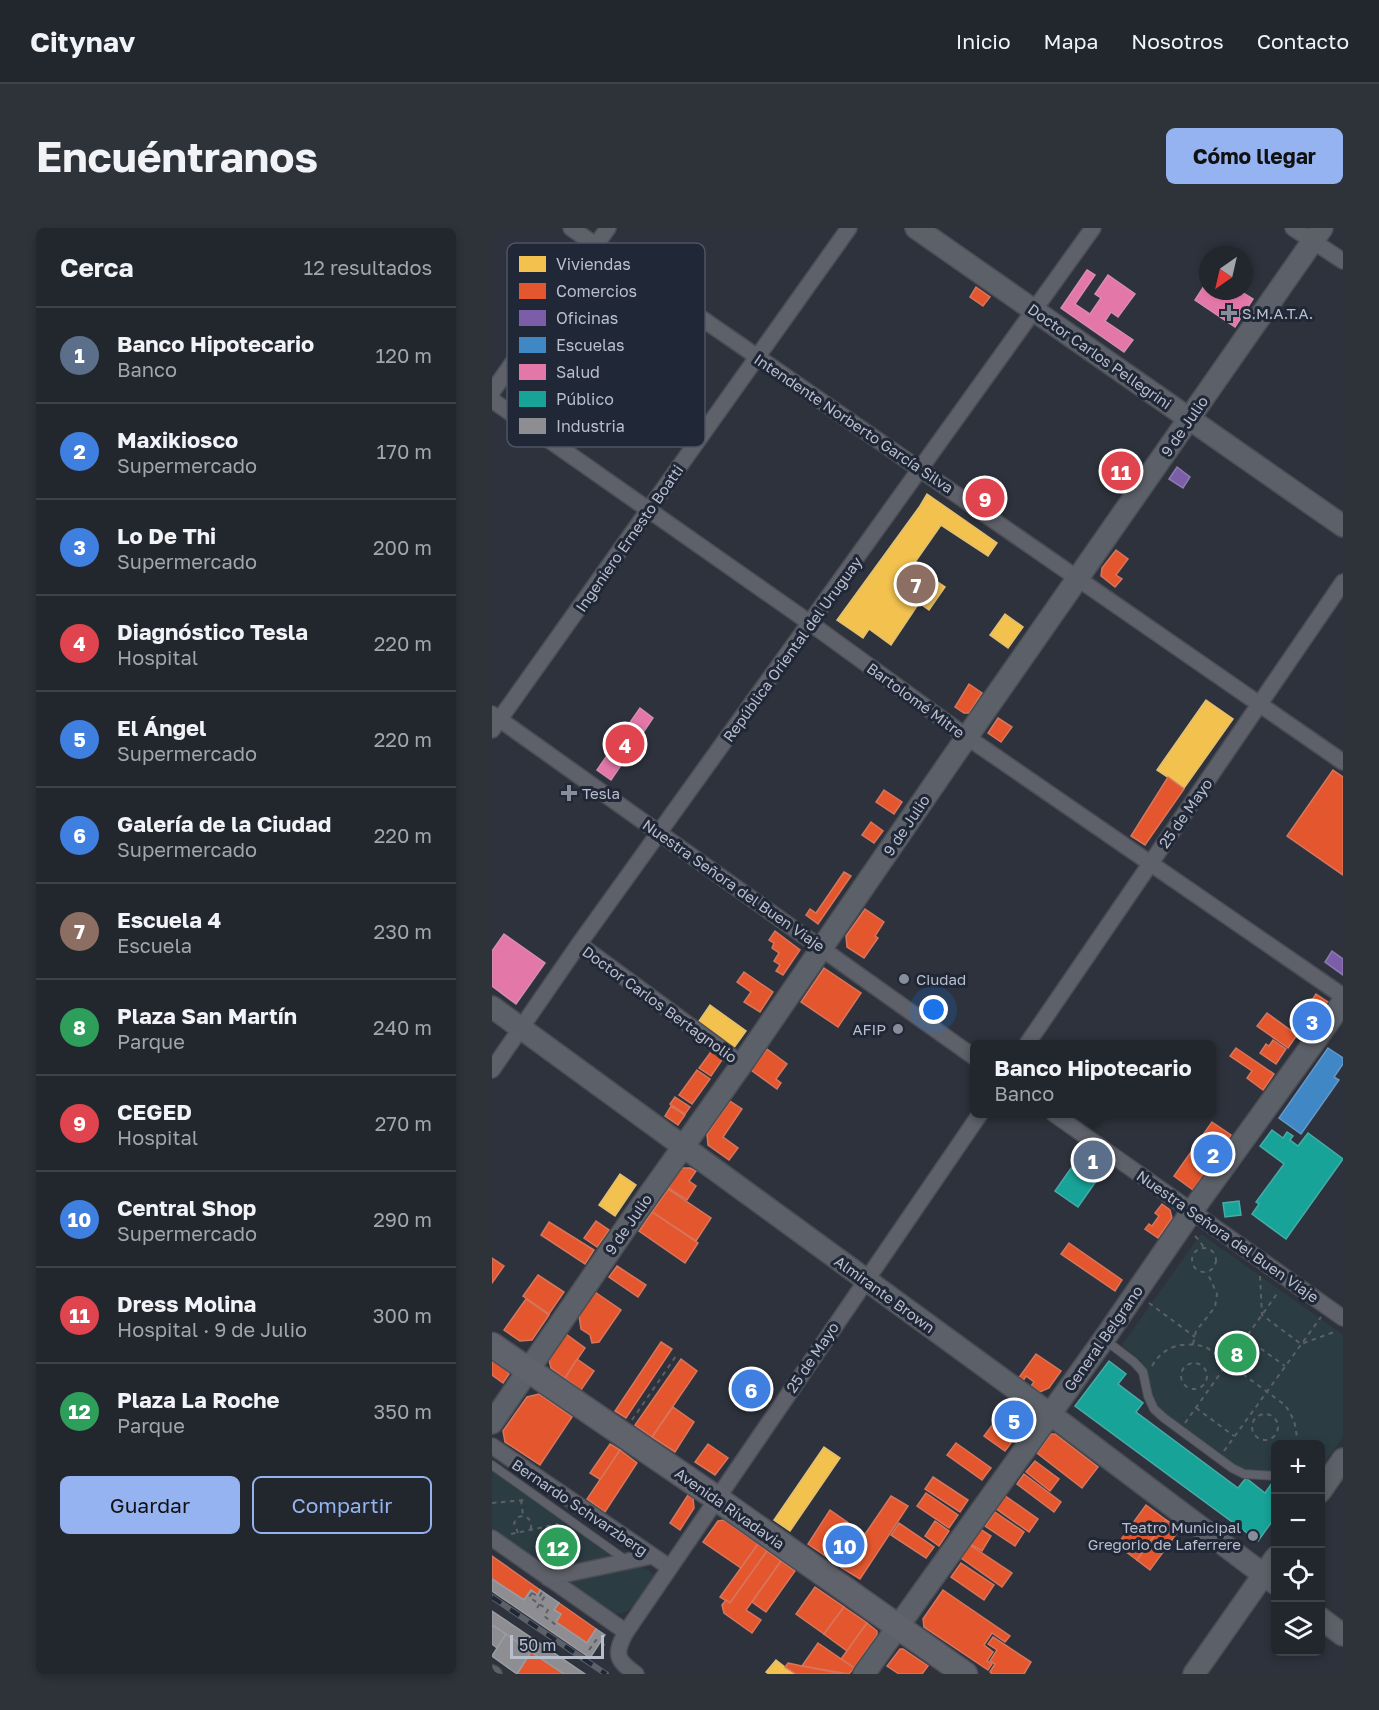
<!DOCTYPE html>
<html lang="es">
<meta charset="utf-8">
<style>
:root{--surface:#22262d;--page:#2e3239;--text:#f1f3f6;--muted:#a2a5aa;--line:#3f4349;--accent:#95b2f1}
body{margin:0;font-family:"Golos Text",sans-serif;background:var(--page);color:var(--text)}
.controls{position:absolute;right:18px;bottom:18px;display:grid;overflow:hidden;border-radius:9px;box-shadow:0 3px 9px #0003}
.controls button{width:54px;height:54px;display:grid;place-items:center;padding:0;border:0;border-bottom:2px solid var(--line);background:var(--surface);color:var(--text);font:30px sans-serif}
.compass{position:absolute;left:707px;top:18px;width:54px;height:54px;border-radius:50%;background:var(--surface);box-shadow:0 3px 9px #0003;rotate:214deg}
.scale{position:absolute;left:18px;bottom:15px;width:94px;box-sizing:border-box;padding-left:6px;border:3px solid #b9becc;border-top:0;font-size:16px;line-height:21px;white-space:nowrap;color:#b9becc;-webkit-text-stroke:4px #202737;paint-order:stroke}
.you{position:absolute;left:442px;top:782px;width:21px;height:21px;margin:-15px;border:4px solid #fff;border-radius:50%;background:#1a73e8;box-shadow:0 0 0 9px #1a73e833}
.badge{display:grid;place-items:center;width:39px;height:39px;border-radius:50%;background:var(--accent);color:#fff;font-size:20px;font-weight:700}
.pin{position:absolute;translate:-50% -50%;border:3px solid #fff;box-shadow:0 2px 6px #0006}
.popup{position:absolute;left:478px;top:812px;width:246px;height:78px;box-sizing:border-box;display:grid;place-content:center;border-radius:9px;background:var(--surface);filter:drop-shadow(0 2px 4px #0005);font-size:20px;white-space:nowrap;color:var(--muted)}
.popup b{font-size:22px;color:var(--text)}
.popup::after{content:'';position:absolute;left:50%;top:100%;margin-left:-12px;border:12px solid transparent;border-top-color:var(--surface)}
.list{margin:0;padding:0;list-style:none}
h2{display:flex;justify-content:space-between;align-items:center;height:78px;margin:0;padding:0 24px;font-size:26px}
h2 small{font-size:20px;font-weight:400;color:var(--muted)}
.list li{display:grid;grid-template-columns:39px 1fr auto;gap:18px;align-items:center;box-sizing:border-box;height:96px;padding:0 24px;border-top:2px solid var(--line)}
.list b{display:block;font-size:22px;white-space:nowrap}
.list p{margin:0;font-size:20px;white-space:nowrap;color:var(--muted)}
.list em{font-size:20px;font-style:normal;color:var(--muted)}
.actions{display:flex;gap:12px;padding:18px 24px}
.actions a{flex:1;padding:14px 0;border:2px solid var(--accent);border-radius:9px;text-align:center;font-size:21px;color:var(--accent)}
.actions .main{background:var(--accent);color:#111}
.icon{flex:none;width:33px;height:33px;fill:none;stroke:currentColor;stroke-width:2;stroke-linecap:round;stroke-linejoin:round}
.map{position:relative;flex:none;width:851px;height:1446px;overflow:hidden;border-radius:9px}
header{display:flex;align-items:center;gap:36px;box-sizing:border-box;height:84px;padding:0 30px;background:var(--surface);border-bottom:2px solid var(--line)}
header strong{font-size:28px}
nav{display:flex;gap:33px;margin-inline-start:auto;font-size:21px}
.intro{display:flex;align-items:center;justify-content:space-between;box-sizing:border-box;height:144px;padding:0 36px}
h1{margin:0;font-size:42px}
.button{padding:15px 27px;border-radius:9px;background:var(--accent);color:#111;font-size:21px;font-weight:700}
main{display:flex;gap:36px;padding:0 36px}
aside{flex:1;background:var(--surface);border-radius:9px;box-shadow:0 3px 9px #0003}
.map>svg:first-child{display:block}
</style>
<header>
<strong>Citynav</strong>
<nav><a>Inicio</a><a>Mapa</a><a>Nosotros</a><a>Contacto</a></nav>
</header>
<div class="intro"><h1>Encuéntranos</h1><a class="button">Cómo llegar</a></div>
<main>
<aside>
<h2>Cerca<small>12 resultados</small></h2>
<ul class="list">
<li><span class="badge" style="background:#5c6f8a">1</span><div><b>Banco Hipotecario</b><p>Banco</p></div><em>120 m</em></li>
<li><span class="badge" style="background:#3f7fe0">2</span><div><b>Maxikiosco</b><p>Supermercado</p></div><em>170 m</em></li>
<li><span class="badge" style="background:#3f7fe0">3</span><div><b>Lo De Thi</b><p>Supermercado</p></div><em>200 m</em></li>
<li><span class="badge" style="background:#e0444e">4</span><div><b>Diagnóstico Tesla</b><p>Hospital</p></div><em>220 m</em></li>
<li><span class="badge" style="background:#3f7fe0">5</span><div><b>El Ángel</b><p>Supermercado</p></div><em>220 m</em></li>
<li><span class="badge" style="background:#3f7fe0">6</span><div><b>Galería de la Ciudad</b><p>Supermercado</p></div><em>220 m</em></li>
<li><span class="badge" style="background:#8d6e63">7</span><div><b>Escuela 4</b><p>Escuela</p></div><em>230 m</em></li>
<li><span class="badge" style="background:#2e9e5b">8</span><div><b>Plaza San Martín</b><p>Parque</p></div><em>240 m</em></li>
<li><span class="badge" style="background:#e0444e">9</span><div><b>CEGED</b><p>Hospital</p></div><em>270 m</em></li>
<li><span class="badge" style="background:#3f7fe0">10</span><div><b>Central Shop</b><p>Supermercado</p></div><em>290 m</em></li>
<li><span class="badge" style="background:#e0444e">11</span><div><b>Dress Molina</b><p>Hospital · 9 de Julio</p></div><em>300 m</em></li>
<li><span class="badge" style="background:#2e9e5b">12</span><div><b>Plaza La Roche</b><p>Parque</p></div><em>350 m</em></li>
</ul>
<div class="actions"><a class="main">Guardar</a><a>Compartir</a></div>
</aside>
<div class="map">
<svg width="851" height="1446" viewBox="0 0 851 1446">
<rect width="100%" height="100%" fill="#2e323c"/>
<!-- green -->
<g fill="#2b3c42">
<path d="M709,1006L851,1107V1209L829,1240L828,1216H784L783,1248L752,1246L662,1181L649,1133L630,1117Z"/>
<path d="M0,1243L135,1339C147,1337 155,1338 162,1348C151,1364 141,1390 119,1385L0,1301Z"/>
</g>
<!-- homes -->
<g fill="#f2c14e" stroke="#e1c074" stroke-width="1.5">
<path d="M435,266L505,315L496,328L449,297L421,337L453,359L437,382L427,375L399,417L377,401L371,410L345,392L428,278Z"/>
<path d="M513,386L531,399L516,420L498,407Z"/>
<path d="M714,472L741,491L692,560L665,542Z"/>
<path d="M218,777L254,803L241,821L205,796Z"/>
<path d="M128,946L144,957L123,988L107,977Z"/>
<path d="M332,1219L348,1230L298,1303L282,1292Z"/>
<path d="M284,1432L293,1439L304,1446H277L274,1444Z"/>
</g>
<!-- shops -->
<g fill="#e4572e" stroke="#d7765d" stroke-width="1.5">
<path d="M484,59L498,69L491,78L478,69Z"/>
<path d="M624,322L636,331L624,347L630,351L623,359L609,348L610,340Z"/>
<path d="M477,456L490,465L477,485H472L463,479Z"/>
<path d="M506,490L520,499L509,514L496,505Z"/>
<path d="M841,542L851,549V647L795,608Z"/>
<path d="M676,549L692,561L653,617L639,608Z"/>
<path d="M392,562L410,574L402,586L384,574Z"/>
<path d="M379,594L391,603L382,615L370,607Z"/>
<path d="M352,644L359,648L326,696L314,687L318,681L324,685Z"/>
<path d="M373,681L392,694L383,708L386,710L372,730L355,719L354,708Z"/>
<path d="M283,703L308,722L291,747L284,743L288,737L282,733L287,725L280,720L282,715L277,712Z"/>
<path d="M332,740L369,765L346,799L309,774Z"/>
<path d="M252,744L281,764L268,784L252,774L259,764L245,754Z"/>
<path d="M824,766L836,774L830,783L818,775Z"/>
<path d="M775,785L805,807L796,820L765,798Z"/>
<path d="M781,812L794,821L784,836L768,825L774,816L777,818Z"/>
<path d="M744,820L782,846L771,862L755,850L760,843L738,828Z"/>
<path d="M221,821L232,829L219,848L207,840Z"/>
<path d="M275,821L295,836L284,851L289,855L285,861L259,842Z"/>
<path d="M205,842L218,851L200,876L187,867Z"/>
<path d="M183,869L198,879L193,886L178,876Z"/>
<path d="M238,873L250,881L231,909L246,920L237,932L216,917L215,906Z"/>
<path d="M179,878L193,887L186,897L173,888Z"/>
<path d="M720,894L739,907L701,962L682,948Z"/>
<path d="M189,940H198L204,943L197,953L204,958L195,972L176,960Z"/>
<path d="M176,961L219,990L204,1013L160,984Z"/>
<path d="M670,976L678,982L680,990L666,1010L653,1001L657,996L660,998L667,988L663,985Z"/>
<path d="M160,984L206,1015L193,1035L147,1003Z"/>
<path d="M104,993L117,1002L105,1019L92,1010Z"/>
<path d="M57,994L102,1022L93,1036L49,1007Z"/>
<path d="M577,1015L630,1052L623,1063L569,1026Z"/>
<path d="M0,1030L12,1038L0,1055Z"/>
<path d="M125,1038L154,1057L146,1069L117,1049Z"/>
<path d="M46,1047L72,1064L57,1086L31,1068Z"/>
<path d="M103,1064L129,1082L107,1114L100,1115L98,1107L89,1101L87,1087Z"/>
<path d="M34,1071L57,1087L40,1112L28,1113L12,1102Z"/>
<path d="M74,1106L93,1120L73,1150L59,1140L57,1132Z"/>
<path d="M169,1114L180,1121L134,1190L123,1183Z"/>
<path d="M544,1126L569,1143L557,1160L548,1164L539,1158L542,1154L534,1148L531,1153L526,1151Z"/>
<path d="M0,1131L14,1141L17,1146L11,1155L0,1147Z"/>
<path d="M85,1131L102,1143L89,1162L73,1150Z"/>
<path d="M189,1131L205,1143L160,1209L143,1197Z"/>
<path d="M47,1166L80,1189L48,1237L13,1214L11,1203L35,1169Z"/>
<path d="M520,1174L539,1188L523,1210L504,1196Z"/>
<path d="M181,1179L202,1194L183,1224L160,1209Z"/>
<path d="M501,1196L522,1211L513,1223L492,1208Z"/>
<path d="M559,1206H563L606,1239L590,1260L545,1225Z"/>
<path d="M464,1215L499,1240L490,1252L455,1227Z"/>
<path d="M118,1216L128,1222L109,1252L98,1245Z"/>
<path d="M216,1216L236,1230L223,1247L203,1234Z"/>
<path d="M128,1222L145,1235L113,1284L95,1271Z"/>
<path d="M543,1233L567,1251L558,1263L534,1244Z"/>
<path d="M532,1246L569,1274L562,1284L525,1256Z"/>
<path d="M441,1249L476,1272L468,1284L433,1261Z"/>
<path d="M434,1265L466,1287L457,1300L425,1278Z"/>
<path d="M196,1267L201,1270L202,1280L188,1302L178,1295Z"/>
<path d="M512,1267L546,1291L537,1304L503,1280Z"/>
<path d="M399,1268L416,1278L368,1351L350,1340Z"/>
<path d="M654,1277L674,1292L645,1332L625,1317Z"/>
<path d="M338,1282L355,1294L332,1327L316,1316Z"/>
<path d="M503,1284L532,1304L523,1318L493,1298Z"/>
<path d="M232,1292L266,1316L249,1340L211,1314L226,1293Z"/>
<path d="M674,1292L688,1301L658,1342L645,1332Z"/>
<path d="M443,1293L457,1303L447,1318L433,1308Z"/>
<path d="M355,1294L373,1306L350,1340L332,1327Z"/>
<path d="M407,1295L442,1319L434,1330L399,1307Z"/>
<path d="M488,1301L499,1308L490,1323L478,1316Z"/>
<path d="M266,1316L275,1323L238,1375L228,1369Z"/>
<path d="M478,1317L520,1345L510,1359L469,1330Z"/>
<path d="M275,1323L289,1333L254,1382L269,1392L260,1405L232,1385L230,1377L234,1372L238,1375Z"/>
<path d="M0,1328L48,1362L46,1367L39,1362L32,1372L0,1351Z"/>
<path d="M289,1333L303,1343L274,1384L260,1374Z"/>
<path d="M469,1335L502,1357L492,1372L459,1349Z"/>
<path d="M323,1359L352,1379L332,1406L304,1386Z"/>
<path d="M451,1362L518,1408L513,1414L500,1405L492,1417L501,1424L495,1433L500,1436L496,1442L432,1399L431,1391Z"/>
<path d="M67,1375L104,1401L95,1415L64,1394L69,1386L62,1382Z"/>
<path d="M352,1379L375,1395L355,1423L332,1406Z"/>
<path d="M375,1395L385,1403V1407L362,1440L349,1431Z"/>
<path d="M501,1409L539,1434L532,1446H500L498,1444L503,1436L498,1433L505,1422L496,1416Z"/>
<path d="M326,1415L362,1440L357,1446L310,1438Z"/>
<path d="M408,1421H411L436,1438L430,1446H407L395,1438Z"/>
<path d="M39,1424L72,1446H25Z"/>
<path d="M296,1435L310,1438L351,1446H304L293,1439Z"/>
</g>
<!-- offices -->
<g fill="#7b5ea7" stroke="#8e7bb2" stroke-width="1.5">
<path d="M685,239L698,249L691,260L677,251Z"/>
<path d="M840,723L851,731V747L833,734Z"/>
</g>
<!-- schools -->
<path fill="#3f88c5" stroke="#6498c7" stroke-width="1.5" d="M836,820L851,830V836L842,849L847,852L809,906L787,890Z"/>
<!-- health -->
<g fill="#e377a8" stroke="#d68cb3" stroke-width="1.5">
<path d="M595,42L603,47L583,76L598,86L609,70L603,66L616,47L643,66L626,89L619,84L613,93L641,112L632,124L569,80Z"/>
<path d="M716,52V63H748L761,71L743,99L703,72Z"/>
<path d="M148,480L161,490L119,552L105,542Z"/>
<path d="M12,706L53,735L24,776L0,758V723Z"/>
</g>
<!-- public -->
<g fill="#17a398" stroke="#48aba8" stroke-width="1.5">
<path d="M780,902L791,910L795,904L801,908L798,912L806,918L816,905L851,931L794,1011L760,986L767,976L764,974L792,936L768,918Z"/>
<path d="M589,926L612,942L586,979L563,963Z"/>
<path d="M747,973L749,987L733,989L731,975Z"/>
<path d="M617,1133L634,1146L626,1156L651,1175L644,1184L746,1260L754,1250L773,1265L780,1255L784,1258V1288L766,1313L583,1178Z"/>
</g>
<!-- industry -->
<g fill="#8d8d92" stroke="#9a9ca3" stroke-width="1.5">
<path d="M0,1351L32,1372L39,1362L46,1367L48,1362L67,1375L62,1382L69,1386L64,1394L95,1415L104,1401L113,1407L98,1430L0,1363Z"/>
<path d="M0,1383L93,1446H72L39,1424L0,1397Z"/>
<path d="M0,1397L14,1406L5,1420L0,1416Z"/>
<path d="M14,1406L39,1424L25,1446L0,1428Z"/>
</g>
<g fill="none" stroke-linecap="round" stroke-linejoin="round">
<!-- lane casing -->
<g stroke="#4a4d54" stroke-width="10">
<g id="lane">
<path d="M613,1112L642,1134L651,1144L656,1168L662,1181L672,1190L740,1240L752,1246L784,1248"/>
<path d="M0,1237L135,1333"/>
</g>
</g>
<!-- street casing -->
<g stroke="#4a4d54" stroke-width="18">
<g id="street">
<path d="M79,0L851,534"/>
<path d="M801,0L851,33"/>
<path d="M0,164L116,0"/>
<path d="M0,172L318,395L475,509L851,768"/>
<path d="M0,486L482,829"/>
<path d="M0,502L357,0"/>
<path d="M87,716L250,836"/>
<path d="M535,816L851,354"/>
<path d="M0,842L87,716L601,0"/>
<path d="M562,886L851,1090"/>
<path d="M0,1218L177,1339"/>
<path d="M0,1310L134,1404"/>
<path d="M56,1350L160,1328"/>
<path d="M0,1445L2,1446"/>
<path d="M144,1446C124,1432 122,1426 134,1404L488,886"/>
</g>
</g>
<!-- secondary casing -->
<g stroke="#4a4d54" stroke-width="24">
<g id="secondary">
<path d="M424,0L851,298"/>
<path d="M0,779L558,1186L784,1356"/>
<path d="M0,1195L144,985L250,836L461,529L830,0"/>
<path d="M828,1264L851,1231"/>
<path d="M828,1390L851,1407"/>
<path d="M372,1446L612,1111L700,983L851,774"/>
<path d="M702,1446L784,1329"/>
</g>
</g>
<!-- primary casing -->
<g stroke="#4c4f59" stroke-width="27">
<path id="primary" d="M0,1117L224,1270L473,1446"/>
</g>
<!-- path -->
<g stroke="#5b6067" stroke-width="2" stroke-dasharray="4.5 4.5" stroke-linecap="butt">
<path d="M703,1008L707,1012L712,1020"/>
<circle cx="712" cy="1032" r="12"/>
<path d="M768,1048L770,1087L809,1116L845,1103"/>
<path d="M657,1075L703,1109"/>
<path d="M754,1110L793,1138"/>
<path d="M701,1116L704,1103L723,1079L725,1066L715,1044"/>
<circle cx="702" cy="1148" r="13"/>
<path d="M660,1138C672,1117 692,1113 714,1119L793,1177C802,1190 806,1201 804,1216"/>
<path d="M704,1180L742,1208"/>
<circle cx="773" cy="1199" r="13"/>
<path d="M140,1192L184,1128"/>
<path d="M693,1195L787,1063"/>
<path d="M732,1223L829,1089"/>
<path d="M29,1272L31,1287"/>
<path d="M0,1275L33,1272"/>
<path d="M60,1300L66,1332"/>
<path d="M26,1305L22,1295L26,1289C34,1286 40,1291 39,1300L35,1303"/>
<path d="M19,1306L66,1296"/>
<path d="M57,1333L72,1331"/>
<path d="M40,1365L37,1369L56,1382L52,1388L64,1397"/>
<path d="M40,1365L47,1369L52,1361"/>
<path d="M45,1380L55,1365"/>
<path d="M97,1422L104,1412L114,1418"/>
</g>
<!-- lane -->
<use href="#lane" stroke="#5e616a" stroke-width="8"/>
<!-- street -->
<use href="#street" stroke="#5e616a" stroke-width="15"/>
<!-- secondary -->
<use href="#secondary" stroke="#5c6068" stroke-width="21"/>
<!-- primary -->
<use href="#primary" stroke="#60636b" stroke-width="24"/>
<!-- rail casing -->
<g stroke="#5c6068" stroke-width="6">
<path id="rail" d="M0,1369L114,1446"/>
</g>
<!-- rail -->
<use href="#rail" stroke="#202737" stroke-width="4" stroke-dasharray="11" stroke-linecap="butt"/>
</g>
<!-- markers -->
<g fill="#888d9a" stroke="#202737" stroke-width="2">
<path d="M734 76h6v6h6v6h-6v6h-6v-6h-6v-6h6z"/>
<path d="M74 556h6v6h6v6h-6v6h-6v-6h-6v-6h6z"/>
<circle cx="412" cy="751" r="6"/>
<circle cx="406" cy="801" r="6"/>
<circle cx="761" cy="1308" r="6"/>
</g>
<g text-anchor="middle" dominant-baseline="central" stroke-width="6" stroke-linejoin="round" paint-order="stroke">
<!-- poi labels -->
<g font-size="15" fill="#b9becc" stroke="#202737" text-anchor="start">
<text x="750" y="85">S.M.A.T.A.</text>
<text x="90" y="565">Tesla</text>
<text x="424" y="751">Ciudad</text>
<text x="394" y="801" text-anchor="end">AFIP</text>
<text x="749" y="1299" text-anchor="end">Teatro Municipal<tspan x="749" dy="17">Gregorio de Laferrere</tspan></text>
</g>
<!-- street labels -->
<g font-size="15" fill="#b9becc" stroke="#202737">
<text transform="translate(608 128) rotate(35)">Doctor Carlos Pellegrini</text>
<text transform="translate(362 195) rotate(34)">Intendente Norberto García Silva</text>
<text transform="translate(692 198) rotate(-55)">9 de Julio</text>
<text transform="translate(137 310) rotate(-55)">Ingeniero Ernesto Boatti</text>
<text transform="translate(300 421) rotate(-54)">República Oriental del Uruguay</text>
<text transform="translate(424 472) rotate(36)">Bartolomé Mitre</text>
<text transform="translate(693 585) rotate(-55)">25 de Mayo</text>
<text transform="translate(414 597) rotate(-56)">9 de Julio</text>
<text transform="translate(242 657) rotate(35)">Nuestra Señora del Buen Viaje</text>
<text transform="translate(168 776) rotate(36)">Doctor Carlos Bertagnolio</text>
<text transform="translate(136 996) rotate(-55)">9 de Julio</text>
<text transform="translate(736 1008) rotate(35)">Nuestra Señora del Buen Viaje</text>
<text transform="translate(393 1066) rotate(36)">Almirante Brown</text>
<text transform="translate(611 1110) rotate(-55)">General Belgrano</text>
<text transform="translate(320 1129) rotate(-56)">25 de Mayo</text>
<text transform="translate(88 1279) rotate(34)">Bernardo Schvarzberg</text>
<text transform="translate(238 1280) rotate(35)">Avenida Rivadavia</text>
</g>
</g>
<!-- legend -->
<rect x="15" y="15" width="198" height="204" rx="9" fill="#202737" stroke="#4e5464" stroke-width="1.5"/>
<rect x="27" y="28" width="27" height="16" fill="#f2c14e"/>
<rect x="27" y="55" width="27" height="16" fill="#e4572e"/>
<rect x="27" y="82" width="27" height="16" fill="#7b5ea7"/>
<rect x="27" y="109" width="27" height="16" fill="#3f88c5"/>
<rect x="27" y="136" width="27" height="16" fill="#e377a8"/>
<rect x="27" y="163" width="27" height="16" fill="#17a398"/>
<rect x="27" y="190" width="27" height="16" fill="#8d8d92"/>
<g font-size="16" fill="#b9becc">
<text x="64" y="42">Viviendas</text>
<text x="64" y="69">Comercios</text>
<text x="64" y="96">Oficinas</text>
<text x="64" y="123">Escuelas</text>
<text x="64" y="150">Salud</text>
<text x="64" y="177">Público</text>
<text x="64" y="204">Industria</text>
</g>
</svg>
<div class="controls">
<button>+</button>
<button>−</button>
<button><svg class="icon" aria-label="locate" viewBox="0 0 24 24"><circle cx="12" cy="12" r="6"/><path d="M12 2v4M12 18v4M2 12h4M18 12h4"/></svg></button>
<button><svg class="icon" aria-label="layers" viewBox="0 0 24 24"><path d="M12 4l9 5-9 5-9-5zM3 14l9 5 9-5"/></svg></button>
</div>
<svg class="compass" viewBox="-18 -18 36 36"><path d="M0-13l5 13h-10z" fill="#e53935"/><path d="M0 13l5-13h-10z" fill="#a2a5aa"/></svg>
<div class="scale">50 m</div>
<div class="you"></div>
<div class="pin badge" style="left:601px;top:932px;background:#5c6f8a">1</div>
<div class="popup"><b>Banco Hipotecario</b>Banco</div>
<div class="pin badge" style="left:721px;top:926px;background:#3f7fe0">2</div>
<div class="pin badge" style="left:820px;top:793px;background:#3f7fe0">3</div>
<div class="pin badge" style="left:133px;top:516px;background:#e0444e">4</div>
<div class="pin badge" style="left:522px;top:1192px;background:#3f7fe0">5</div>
<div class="pin badge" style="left:259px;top:1161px;background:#3f7fe0">6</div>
<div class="pin badge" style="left:424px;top:356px;background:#8d6e63">7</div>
<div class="pin badge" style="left:745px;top:1125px;background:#2e9e5b">8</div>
<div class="pin badge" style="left:493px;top:270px;background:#e0444e">9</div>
<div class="pin badge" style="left:353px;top:1317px;background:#3f7fe0">10</div>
<div class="pin badge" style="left:629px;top:243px;background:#e0444e">11</div>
<div class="pin badge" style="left:66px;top:1319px;background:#2e9e5b">12</div>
</div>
</main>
